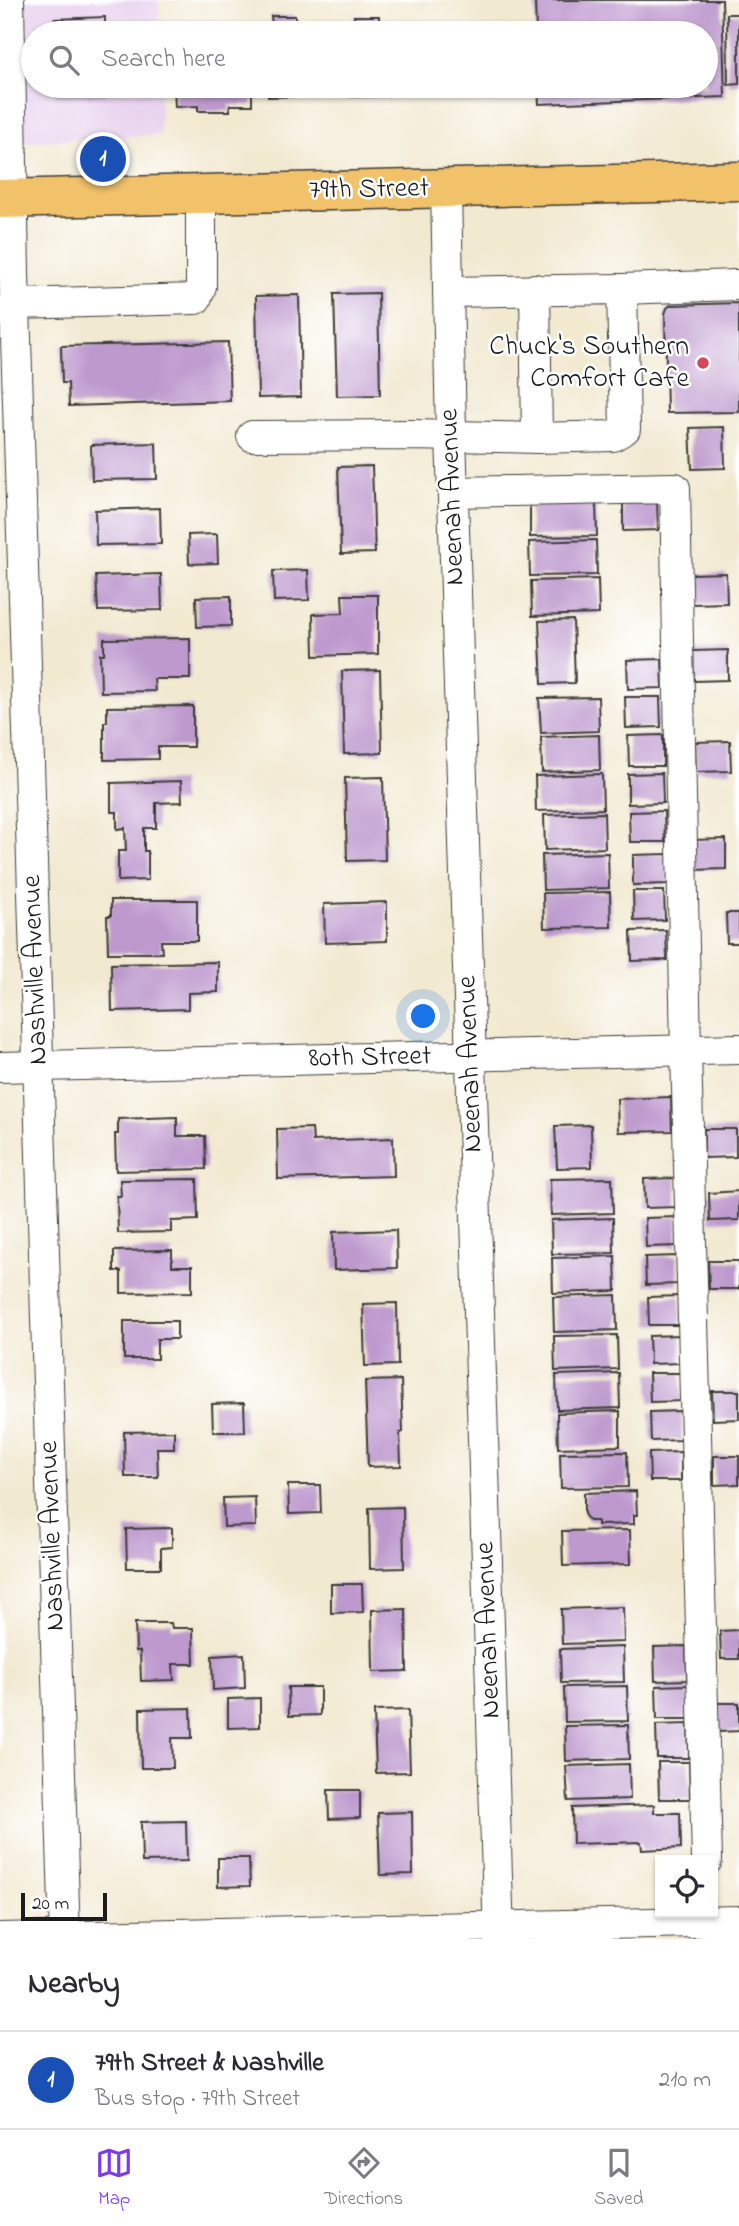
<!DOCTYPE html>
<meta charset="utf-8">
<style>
:root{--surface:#fff;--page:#f7f7f7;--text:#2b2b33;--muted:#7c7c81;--line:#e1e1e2;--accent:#7c3aed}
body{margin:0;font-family:"Indie Flower",sans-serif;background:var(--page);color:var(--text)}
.controls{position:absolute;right:21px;bottom:21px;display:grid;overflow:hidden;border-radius:0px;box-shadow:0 2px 5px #0004}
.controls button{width:63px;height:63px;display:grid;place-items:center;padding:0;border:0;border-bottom:2px solid var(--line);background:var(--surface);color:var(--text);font:35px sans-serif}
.scale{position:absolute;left:21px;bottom:18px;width:86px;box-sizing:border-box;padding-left:7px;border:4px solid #1c1c1c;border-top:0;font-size:19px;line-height:24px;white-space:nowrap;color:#1c1c1c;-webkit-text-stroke:5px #fff;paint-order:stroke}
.you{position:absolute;left:424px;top:1017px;width:24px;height:24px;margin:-18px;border:5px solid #fff;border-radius:50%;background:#1a73e8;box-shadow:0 0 0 10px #1a73e833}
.badge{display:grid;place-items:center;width:46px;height:46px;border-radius:50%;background:var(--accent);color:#fff;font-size:23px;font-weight:700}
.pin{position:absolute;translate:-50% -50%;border:4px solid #fff;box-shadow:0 2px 7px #0006}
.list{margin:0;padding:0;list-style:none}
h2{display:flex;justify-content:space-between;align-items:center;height:91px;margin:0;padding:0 28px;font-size:30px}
h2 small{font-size:23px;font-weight:400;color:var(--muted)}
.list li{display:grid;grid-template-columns:46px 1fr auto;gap:21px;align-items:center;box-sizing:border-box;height:98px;padding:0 28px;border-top:2px solid var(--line)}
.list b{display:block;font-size:26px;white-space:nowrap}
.list p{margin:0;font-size:23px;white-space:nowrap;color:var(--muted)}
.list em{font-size:23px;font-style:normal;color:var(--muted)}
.icon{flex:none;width:38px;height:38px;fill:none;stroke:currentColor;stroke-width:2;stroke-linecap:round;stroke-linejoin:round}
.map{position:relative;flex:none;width:739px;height:1939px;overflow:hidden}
.search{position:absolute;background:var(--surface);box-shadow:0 2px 5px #0004;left:21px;right:21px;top:21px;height:77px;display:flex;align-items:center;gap:18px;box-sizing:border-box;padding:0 24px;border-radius:38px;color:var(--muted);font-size:26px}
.sheet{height:189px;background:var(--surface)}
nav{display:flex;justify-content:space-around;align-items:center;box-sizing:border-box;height:98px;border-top:2px solid var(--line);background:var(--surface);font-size:19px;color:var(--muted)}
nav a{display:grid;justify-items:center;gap:4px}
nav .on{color:var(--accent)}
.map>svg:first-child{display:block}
</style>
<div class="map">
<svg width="739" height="1939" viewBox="0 0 739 1939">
<rect width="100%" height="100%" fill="#fff"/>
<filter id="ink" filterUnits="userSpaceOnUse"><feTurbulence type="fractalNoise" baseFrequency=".0143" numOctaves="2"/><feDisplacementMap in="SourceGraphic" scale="14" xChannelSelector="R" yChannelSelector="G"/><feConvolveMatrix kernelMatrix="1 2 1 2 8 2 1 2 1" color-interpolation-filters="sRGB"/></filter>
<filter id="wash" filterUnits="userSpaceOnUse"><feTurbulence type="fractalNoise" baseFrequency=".00686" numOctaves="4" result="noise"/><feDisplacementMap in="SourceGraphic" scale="28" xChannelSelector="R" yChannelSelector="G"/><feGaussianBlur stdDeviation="1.57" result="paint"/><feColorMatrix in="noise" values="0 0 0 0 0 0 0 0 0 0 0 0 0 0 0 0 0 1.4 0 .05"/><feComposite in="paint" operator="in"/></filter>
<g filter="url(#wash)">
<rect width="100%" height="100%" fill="#f2e9d1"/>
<!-- built -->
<path fill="#e8d2ee" d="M0,0H159L160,33H33V86H160V135L0,143Z"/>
<g id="blocks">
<!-- building -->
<g fill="#bd99ce">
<path d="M535,0H722L725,97L539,104L538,86H706V33H536Z"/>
<path d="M727,14H739V84L728,85Z"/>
<path d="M271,16H295V23H303V33H267L266,24H272Z"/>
<path d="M354,16H379V23H386V33H350L349,24H355Z"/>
<path d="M105,17V33H55L54,19Z"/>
<path d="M56,86H107V95L56,96Z"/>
<path d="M174,86H252V105H230V111H198V106L175,107Z"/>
<path d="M268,86H304V96L268,97Z"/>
<path d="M351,86H387L388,96L352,97Z"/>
<path d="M378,293L380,395L337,396L334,294Z"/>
<path d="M299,295L301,397L258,398L256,296Z"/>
<path d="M739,303V412L667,413L665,314L667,308L671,305Z"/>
<path d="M228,342L230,401L69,406L68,383H62L61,346Z"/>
<path d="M724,427L725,468L692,469L690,428Z"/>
<path d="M156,443L157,479L92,480L91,445Z"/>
<path d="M372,466L375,553L341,554L338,467Z"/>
<path d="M657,500L658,530L623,531V501Z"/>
<path d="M596,501L597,536L530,537V502Z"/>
<path d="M160,508L161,544L96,545L95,510Z"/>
<path d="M217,534L218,563L189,564L188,535Z"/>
<path d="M596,540L597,575L530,576L529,542Z"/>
<path d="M308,570L309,600L274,601L273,571Z"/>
<path d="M726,573L727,603L692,604L691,574Z"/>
<path d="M161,574L162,610L98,611L96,576Z"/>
<path d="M598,579L599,614L532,616L531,581Z"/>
<path d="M342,595H378V654L314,656L313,614L343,613Z"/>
<path d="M231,596V626L197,627L196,597Z"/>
<path d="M573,620L575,683L542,684L539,621Z"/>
<path d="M190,638V679H154L155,691L101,692L100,654H104V639Z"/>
<path d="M728,650V680L694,681L693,651Z"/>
<path d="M662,659L663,688L628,689L627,660Z"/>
<path d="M380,670L382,753L344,754L342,671Z"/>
<path d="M598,697L599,731L541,733L539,698Z"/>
<path d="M625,697H660L661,727L626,728Z"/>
<path d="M193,706V747H158V759L104,760V722H107V707Z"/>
<path d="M599,735L600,770L542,772L541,737Z"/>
<path d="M663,735V766H629L628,736Z"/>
<path d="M730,741L731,771L696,772L695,742Z"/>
<path d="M662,773L663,803L628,804V774Z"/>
<path d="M602,774L603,809L536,811L535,776Z"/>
<path d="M383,777L385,860L347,861L345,778Z"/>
<path d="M181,781L182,802L156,803V828H144V851H148V880L118,881V851H126L125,828L117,829V812H111V783Z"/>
<path d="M664,811L665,842H630L629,812Z"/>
<path d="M604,813L605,848L545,850L544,815Z"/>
<path d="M726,839V869L692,870L691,840Z"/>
<path d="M608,853L609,888L543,890L542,855Z"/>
<path d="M668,854V884L633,885V855Z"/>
<path d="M633,891H664L665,920L634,921Z"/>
<path d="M610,892L611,927L544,928L543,893Z"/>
<path d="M111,900H197V941H161L162,953H108L107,916H111Z"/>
<path d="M387,902V941L325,943L324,904Z"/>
<path d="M726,913H739V943H727Z"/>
<path d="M666,930L667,960L632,961L631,931Z"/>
<path d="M218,962V992L188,993V1009L112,1011L111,964Z"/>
<path d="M671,1097L672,1131L618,1132L617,1099Z"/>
<path d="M177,1117V1136H205L206,1169L116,1171L115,1134H118V1119Z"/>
<path d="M591,1125L592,1167L557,1168L555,1126Z"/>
<path d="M312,1128L313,1141L393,1138L394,1176L278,1179L277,1129Z"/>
<path d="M704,1129H736V1157L704,1158Z"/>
<path d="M612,1178L613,1213L551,1215L550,1179Z"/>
<path d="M676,1178L677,1207L645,1208L644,1179Z"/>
<path d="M197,1179L198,1220L171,1221V1232L118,1233L117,1196H121L120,1180Z"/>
<path d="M739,1191V1220L710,1221L709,1193Z"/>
<path d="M677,1217V1246L646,1247L645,1218Z"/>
<path d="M613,1218L614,1253L552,1254L551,1220Z"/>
<path d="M396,1230L397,1268L334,1270L333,1232Z"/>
<path d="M172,1250V1266H192V1292L121,1293V1271H114V1251Z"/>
<path d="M615,1256L616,1291L553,1293L552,1258Z"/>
<path d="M677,1256L678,1284L646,1285L645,1257Z"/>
<path d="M708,1261H739V1289H709Z"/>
<path d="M616,1295L617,1330L554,1332L553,1297Z"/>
<path d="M680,1296L681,1325H649L648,1297Z"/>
<path d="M397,1303L398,1365L365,1366L363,1304Z"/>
<path d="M124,1321H177V1339H157V1359H124Z"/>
<path d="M617,1335L618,1369L555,1371L554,1336Z"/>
<path d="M681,1335V1363L650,1364L649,1336Z"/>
<path d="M619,1373L620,1408L557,1410L556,1375Z"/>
<path d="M649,1373H681L682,1401L650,1402Z"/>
<path d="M401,1380L403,1432L400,1433L401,1466L368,1467L365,1381Z"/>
<path d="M712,1391H739V1419L713,1420Z"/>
<path d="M244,1403L245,1432H213L212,1404Z"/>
<path d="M620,1411V1446L558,1448L557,1413Z"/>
<path d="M682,1411V1440L651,1441L650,1412Z"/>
<path d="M174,1431V1448H157L158,1477H125L124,1432Z"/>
<path d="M627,1452L628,1487L561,1488L560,1453Z"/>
<path d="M681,1452V1481H650L649,1453Z"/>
<path d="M714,1456H739V1484L714,1485Z"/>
<path d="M288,1485H320L321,1513L289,1514Z"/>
<path d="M636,1491L637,1515H634V1524L597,1525V1521H589L584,1514V1493Z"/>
<path d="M255,1497L256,1526L224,1527L223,1498Z"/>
<path d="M403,1507L404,1568L370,1569L369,1508Z"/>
<path d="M172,1528V1547L161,1548V1568H127L126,1529Z"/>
<path d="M630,1530L631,1564L563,1566L562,1531Z"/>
<path d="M331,1584H362L363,1612L331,1613Z"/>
<path d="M623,1607L624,1642L562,1644L561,1609Z"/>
<path d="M406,1609L407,1671L373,1672L372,1610Z"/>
<path d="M135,1623H171L172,1628H193L194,1664H173L174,1680L141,1681L140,1651H136Z"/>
<path d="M739,1630V1659H721L720,1631Z"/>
<path d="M686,1646L687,1680L655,1681L654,1647Z"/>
<path d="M623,1647L624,1682L561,1683L560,1649Z"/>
<path d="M244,1654L245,1688L213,1690L212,1656Z"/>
<path d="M688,1685L689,1719H657L656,1686Z"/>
<path d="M627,1686L628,1721L565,1722L564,1687Z"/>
<path d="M288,1687H320V1715L289,1716Z"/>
<path d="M260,1698V1727L228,1728V1699Z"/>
<path d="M717,1703H739V1731L718,1732Z"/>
<path d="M191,1708L192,1738H172L173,1768H141L140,1709Z"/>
<path d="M408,1710L410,1772L376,1773L374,1711Z"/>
<path d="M688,1724L689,1758H657L656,1725Z"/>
<path d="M628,1725L629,1759L566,1761L565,1726Z"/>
<path d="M658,1762H689L690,1799H659Z"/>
<path d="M629,1764L630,1799L568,1801L566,1766Z"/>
<path d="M328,1790H360V1818L329,1819Z"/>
<path d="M654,1805V1813H680L681,1848L642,1850L641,1842L573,1844L572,1808Z"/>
<path d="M412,1812L413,1874L380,1875L378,1813Z"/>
<path d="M186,1821L187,1861L142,1862L141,1822Z"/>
<path d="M218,1858H249L250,1886L218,1887Z"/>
</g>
</g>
</g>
<g filter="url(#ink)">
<use href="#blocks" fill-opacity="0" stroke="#3c3b37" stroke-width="2"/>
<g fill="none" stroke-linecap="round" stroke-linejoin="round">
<!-- minor casing -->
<g stroke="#3c3b37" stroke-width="32">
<g id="minor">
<path d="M9,0L14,273L65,1939"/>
<path d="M446,188L451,435L499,1939"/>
<path d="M535,289L537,438"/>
<path d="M622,289L736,285"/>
<path d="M15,304L196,299L201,286V194"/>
<path d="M252,436L413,435L537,438L613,436L625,429L622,289L449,292"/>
<path d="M453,492L675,488L686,1050L707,1860"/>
<path d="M0,1067L739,1049"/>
<path d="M0,1938L739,1921"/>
</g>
</g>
<!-- major casing -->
<g stroke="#3c3b37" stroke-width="41">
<path id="major" d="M0,199L739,181"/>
</g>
<!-- minor -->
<use href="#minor" stroke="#fff" stroke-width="30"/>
<!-- major -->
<use href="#major" stroke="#f2c26a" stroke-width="38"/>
</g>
</g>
<!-- markers -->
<circle fill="#d1495b" stroke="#fff" stroke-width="2.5" cx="703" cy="363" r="7"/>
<g text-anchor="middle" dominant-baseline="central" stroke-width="5" stroke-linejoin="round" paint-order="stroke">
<!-- street labels -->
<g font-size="28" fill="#1c1c1c" stroke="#fff">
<text transform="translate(369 190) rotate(-1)">79th Street</text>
<text transform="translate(453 497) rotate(-92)">Neenah Avenue</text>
<text transform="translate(36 970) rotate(-92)">Nashville Avenue</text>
<text transform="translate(370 1058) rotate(-1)">80th Street</text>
<text transform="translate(471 1064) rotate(-92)">Neenah Avenue</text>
<text transform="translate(53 1536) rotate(-92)">Nashville Avenue</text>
<text transform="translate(489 1630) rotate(-92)">Neenah Avenue</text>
</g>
<!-- poi labels -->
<g font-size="28" fill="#1c1c1c" stroke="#fff" text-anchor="end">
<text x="689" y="347">Chuck's Southern<tspan x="689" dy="32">Comfort Cafe</tspan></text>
</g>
</g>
</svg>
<div class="controls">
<button><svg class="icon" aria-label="locate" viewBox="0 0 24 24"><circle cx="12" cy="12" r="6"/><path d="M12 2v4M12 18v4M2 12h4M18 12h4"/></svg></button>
</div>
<div class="scale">20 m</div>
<div class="you"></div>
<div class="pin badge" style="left:103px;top:159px;background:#1a4fb4">1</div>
<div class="search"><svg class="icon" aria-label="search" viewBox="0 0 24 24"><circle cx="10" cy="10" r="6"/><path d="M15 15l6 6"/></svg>Search here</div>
</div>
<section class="sheet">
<h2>Nearby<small></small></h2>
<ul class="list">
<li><span class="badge" style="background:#1a4fb4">1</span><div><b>79th Street &amp; Nashville</b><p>Bus stop · 79th Street</p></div><em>210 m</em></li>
</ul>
</section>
<nav>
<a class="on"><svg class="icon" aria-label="map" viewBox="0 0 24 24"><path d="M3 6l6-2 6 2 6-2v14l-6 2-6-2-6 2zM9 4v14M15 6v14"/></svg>Map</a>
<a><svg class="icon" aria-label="directions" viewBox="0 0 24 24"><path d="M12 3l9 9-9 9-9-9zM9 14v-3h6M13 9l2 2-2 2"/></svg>Directions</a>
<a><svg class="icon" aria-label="saved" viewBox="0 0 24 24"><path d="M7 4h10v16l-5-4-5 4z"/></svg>Saved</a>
</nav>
